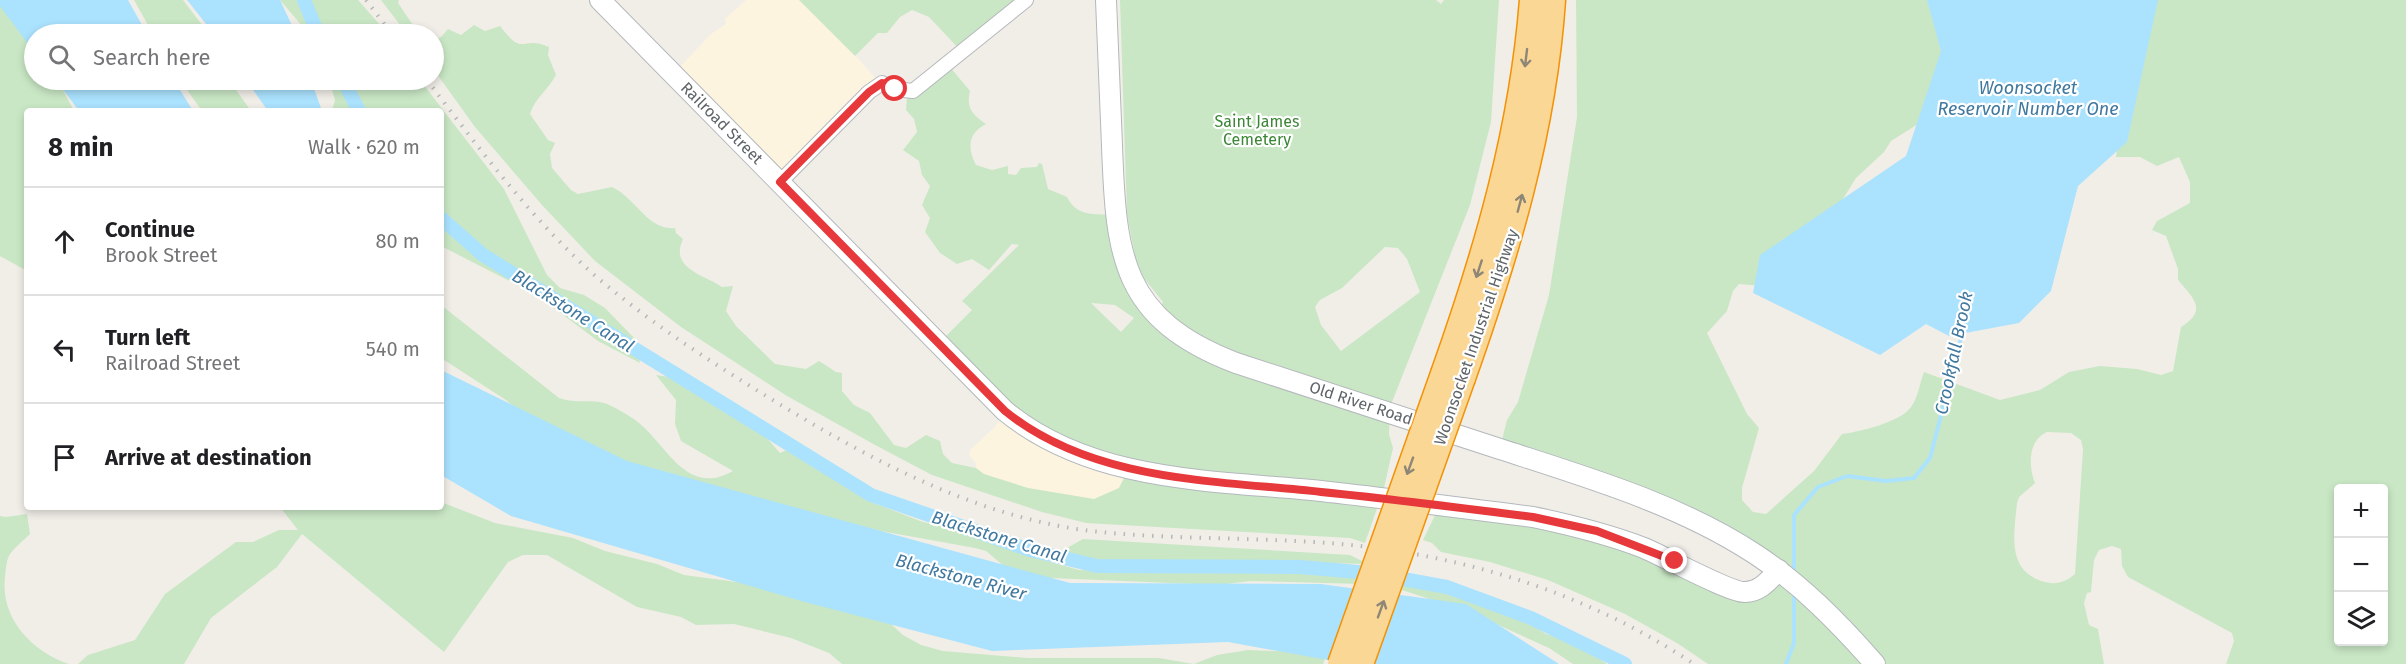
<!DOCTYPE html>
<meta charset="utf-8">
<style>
:root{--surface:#fff;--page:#f6f6f6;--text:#202124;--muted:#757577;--line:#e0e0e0}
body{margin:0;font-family:"Fira Sans",sans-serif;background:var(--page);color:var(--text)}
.controls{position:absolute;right:18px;bottom:18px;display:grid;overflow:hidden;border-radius:6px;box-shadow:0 3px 9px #0003}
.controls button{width:54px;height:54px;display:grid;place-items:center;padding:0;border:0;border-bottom:2px solid var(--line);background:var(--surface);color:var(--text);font:30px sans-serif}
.stop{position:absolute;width:18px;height:18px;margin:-14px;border:4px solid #e7383c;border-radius:50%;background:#fff}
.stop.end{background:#e7383c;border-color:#fff;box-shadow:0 2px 6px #0008}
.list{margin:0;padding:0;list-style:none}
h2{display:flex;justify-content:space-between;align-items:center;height:78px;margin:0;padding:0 24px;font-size:26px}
h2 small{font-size:20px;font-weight:400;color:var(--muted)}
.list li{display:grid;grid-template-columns:39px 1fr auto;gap:18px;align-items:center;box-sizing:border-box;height:108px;padding:0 24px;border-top:2px solid var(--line)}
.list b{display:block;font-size:22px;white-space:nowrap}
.list p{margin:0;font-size:20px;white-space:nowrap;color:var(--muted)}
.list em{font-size:20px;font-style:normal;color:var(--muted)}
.icon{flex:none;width:33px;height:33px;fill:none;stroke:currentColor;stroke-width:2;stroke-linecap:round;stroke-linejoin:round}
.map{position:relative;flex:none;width:2406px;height:664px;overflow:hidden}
.search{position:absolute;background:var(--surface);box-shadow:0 3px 9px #0003;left:24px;top:24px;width:420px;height:66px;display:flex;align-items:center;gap:15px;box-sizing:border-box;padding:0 21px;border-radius:33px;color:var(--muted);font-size:22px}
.panel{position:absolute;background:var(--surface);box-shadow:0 3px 9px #0003;left:24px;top:108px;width:420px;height:402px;border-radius:6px}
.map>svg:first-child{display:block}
</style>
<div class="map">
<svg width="2406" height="664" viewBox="0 0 2406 664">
<rect width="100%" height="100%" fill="#f1eee8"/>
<!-- commercial -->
<g fill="#fdf4e0">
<path d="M746,0H799L837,35L877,80L782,176L678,69L711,34L726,24L725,19Z"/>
<path d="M1008,407L1129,468L1119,488L1094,499L1028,488L984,474L976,468V463L969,455L970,450L995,427Z"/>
</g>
<!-- green -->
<g fill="#c9e7c5" fill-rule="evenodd">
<path d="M0,0L34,40V80H58L74,111H27V271L0,256Z"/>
<path d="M134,0H183L209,34H153Z"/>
<path d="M280,0H358L388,34H309Z"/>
<path d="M381,0H399L398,3L419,34H407Z"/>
<path d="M799,0H1027L961,51L929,17L912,10L900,17L887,33H878L855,56Z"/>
<path d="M1120,0H1436L1441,4L1444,0H1499L1491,122L1470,205L1390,407L1389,434L1393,448L1384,488L1365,543L1350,538L1086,523L1042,512L932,475L877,446L787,396L681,327L595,261L542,205L475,127L434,70V40L441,37L448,29L461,35L474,25L485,31L500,26C525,59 521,34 549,47L548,55L556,75C548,90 535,98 530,114L548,140L555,143L550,154L552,168L571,190L578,194L612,187C636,198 648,231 675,228L676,233L683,239C669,269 705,275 722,287L733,286L726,311L736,326L775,364L806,369L819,361L836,372L842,373V391L854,405L870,413L894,445L906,448L926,435L940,441L943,454L952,463L976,468L984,474L1028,488L1094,499L1119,488L1129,468L1030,423L944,338L972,310L962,301L1019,245L1012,244L989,270L972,259L957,264L940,253L925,232L930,218L922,205L930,186L922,175L919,161L903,150L917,132L914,119L906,110L908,85L950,67L970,91C966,108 972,114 986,124C968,133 967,148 976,165L992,170L1008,166V174L1016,175L1021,168L1037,167L1039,163L1042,164L1048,189L1067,197C1078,219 1097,213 1119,215L1141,280L1161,306L1163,302L1143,277L1135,256L1127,214ZM1385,247L1398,248L1407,259L1420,292L1341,351L1321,325L1315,307L1320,300L1342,288ZM1091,303L1115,305L1134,318L1121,332Z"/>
<path d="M1576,0H1942L1954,37L1926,119L1891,141L1884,152L1856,178L1831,218L1775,287L1739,284L1733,291L1727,311L1707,333L1747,414L1759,428L1742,488V500L1753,512L1766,514L1814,471L1842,434C1859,432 1901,422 1911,407C1918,398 1920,382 1924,372L2000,400L2040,390L2069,372L2100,366L2137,369L2161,375L2173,371L2181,327C2208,310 2194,299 2178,280V269L2166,236L2152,230L2157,221L2190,203V182L2179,157L2157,166L2140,157H2116L2136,0H2406V664H2226L2234,641L2232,633L2128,577L2122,566L2121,549L2112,546L2099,550L2094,560L2091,592L2087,593L2084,603L2089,625L2098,629L2104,664H1708L1677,643L1625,614L1548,580L1490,562L1441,552L1432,543L1423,540L1440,505L1551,515L1751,586L1778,566L1501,444L1507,420L1518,402L1549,295L1577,117ZM2047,432L2071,433L2081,440L2083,449L2075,574C2066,582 2056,585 2045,582C2006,572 2014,534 2017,503L2019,497L2035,483C2028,466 2028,440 2047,432ZM2338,488H2384V642H2338Z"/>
<path d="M180,80H229L251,111H202Z"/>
<path d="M329,80H420L504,189L547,275L560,288L584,295L605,308L636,340L640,363L598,341L535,294L441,246V111H332L335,100Z"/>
<path d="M441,305L559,398C573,403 586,400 600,402C610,404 621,411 629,416C664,435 682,500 733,471L681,441L675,424L676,400L656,375L688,380L759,429L780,453L795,446L805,461L871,502L923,522L963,531L1022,554L1079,570L1168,573L1238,569L1367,575L1361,584L1250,581L1218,585L1027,577L1005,567L986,551L975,548L853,526L725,508L543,431L506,400L441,358Z"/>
<path d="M441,502L495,523L573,538L605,551L657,564L684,575L759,585L880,614L903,635L921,645L943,651L1028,658H1159L1194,664L1217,655L1248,650L1327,653L1323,664H842L829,653L791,638L734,624L696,625L681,617L637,607L547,555H523L508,562L444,652L302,534L277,567L211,618L184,664H78L88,655L135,640L165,594L236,542H253L279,530H298L280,507H441Z"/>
<path d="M27,514L30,534C24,540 15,547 10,554C6,560 6,570 5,577C0,618 32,652 69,664H0V516L6,517Z"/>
<path d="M1083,539L1350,555L1368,564C1317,563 1264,560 1213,561C1165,562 1113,570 1067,555V548Z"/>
<path d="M1393,580L1445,589L1521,618L1546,634L1573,641L1607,664H1573L1549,648L1472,613L1402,590L1391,589Z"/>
</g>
<!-- water -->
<g fill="#abe2fe">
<path d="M0,0H128L147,34H34V52L0,6Z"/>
<path d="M187,0H280L296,34H214Z"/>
<path d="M1927,0H2158L2127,142L2078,186L2051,291L2019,323L1949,336L1926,324L1880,355L1753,293L1760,255L1906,156L1941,51Z"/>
<path d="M56,80H174L193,111H79Z"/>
<path d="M246,80H311L322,111H268Z"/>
<path d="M441,370L627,461L1070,583L1321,584L1466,604L1559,664H1350L1228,642L992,651L805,602L511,516L441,475Z"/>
</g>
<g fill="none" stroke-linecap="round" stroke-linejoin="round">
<!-- stream -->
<g stroke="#abe2fe" stroke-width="4">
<path d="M1794,570V515L1818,487L1847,476L1886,481L1914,478L1930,458L1963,331"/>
<path d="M1786,664L1794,643V597"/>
</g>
<!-- canal -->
<g stroke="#abe2fe" stroke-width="14">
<path d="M304,0L318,34"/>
<path d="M343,80L359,111"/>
<path d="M441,218L483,255L871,495L1030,550L1097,566L1300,567L1370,573L1447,587L1531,618L1625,664"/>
</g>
<!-- street casing -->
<g stroke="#b5b8bc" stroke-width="16">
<path id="street" d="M780,182L869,92L882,83L895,89L913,91L1026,0"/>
</g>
<!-- secondary casing -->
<g stroke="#b4b8bc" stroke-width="22">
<g id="secondary">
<path d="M600,0L1005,411C1093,483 1213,480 1321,491C1392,499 1462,508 1533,517C1571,525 1608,534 1644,548C1663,556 1731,593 1745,592C1760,592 1769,580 1779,570"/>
<path d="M1106,0C1108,49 1110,97 1112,146C1116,256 1121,319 1236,363C1324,391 1412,420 1500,449C1586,477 1679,504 1755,554C1801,584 1839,623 1875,664"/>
</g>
</g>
<!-- highway casing -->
<g stroke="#f49104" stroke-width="27">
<g id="highway">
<path d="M1444,371C1487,250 1522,129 1532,0"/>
<path d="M1463,378C1507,254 1544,132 1553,0"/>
</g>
</g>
<!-- street -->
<use href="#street" stroke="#fff" stroke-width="14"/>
<!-- secondary -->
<use href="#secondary" stroke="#fff" stroke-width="20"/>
<!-- highway -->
<use href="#highway" stroke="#fbd795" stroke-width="24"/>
<!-- rail -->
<g stroke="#b6b7b8" stroke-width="4" stroke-dasharray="1.5 8" stroke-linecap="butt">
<path d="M366,0L392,34"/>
<path d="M427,80C478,147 529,216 592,273C644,318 700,355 758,391C860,454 970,516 1091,531C1181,541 1271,536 1360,546C1480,560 1593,597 1694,664"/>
</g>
<!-- highway-bridge casing -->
<g stroke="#f49104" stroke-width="27" stroke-linecap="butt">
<g id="highway-bridge">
<path d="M1340,664L1444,371"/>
<path d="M1361,664L1463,378"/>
</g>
</g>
<!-- highway-bridge -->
<use href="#highway-bridge" stroke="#fbd795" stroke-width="24"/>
</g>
<!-- one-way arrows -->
<defs><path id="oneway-shaft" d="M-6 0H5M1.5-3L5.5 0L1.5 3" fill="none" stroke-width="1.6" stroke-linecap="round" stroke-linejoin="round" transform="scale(1.5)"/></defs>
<g stroke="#8e8676">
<use href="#oneway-shaft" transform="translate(1526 58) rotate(97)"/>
<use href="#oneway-shaft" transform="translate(1520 203) rotate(-75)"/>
<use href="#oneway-shaft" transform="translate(1479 269) rotate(108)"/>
<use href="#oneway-shaft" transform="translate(1410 466) rotate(110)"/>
<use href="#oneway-shaft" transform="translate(1381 609) rotate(-70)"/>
</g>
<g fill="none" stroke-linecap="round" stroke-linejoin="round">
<!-- route -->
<path stroke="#e7383c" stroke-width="8" d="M895,89L882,83L869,92L780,182L1005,411C1093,482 1213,480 1321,492C1392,499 1462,508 1533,517L1597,531L1675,561"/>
</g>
<g text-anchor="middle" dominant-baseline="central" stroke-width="4.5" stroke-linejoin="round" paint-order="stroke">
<!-- park labels -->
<g font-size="16" fill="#3c8637" stroke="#fff">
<text x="1257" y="121">Saint James<tspan x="1257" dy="18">Cemetery</tspan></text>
</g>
<!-- street labels -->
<g font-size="16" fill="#5f6468" stroke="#fff">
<text transform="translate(722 123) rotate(45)">Railroad Street</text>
<text transform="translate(1476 337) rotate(-71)">Woonsocket Industrial Highway</text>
<text transform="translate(1361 403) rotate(18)">Old River Road</text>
</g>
<!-- water labels -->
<g font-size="18" font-style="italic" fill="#40789f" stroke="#fff">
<text x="2028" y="88">Woonsocket<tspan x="2028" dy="21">Reservoir Number One</tspan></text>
<text transform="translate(573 311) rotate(32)">Blackstone Canal</text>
<text transform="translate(1954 353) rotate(-78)">Crookfall Brook</text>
<text transform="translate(999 537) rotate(17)">Blackstone Canal</text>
<text transform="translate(961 577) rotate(15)">Blackstone River</text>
</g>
</g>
</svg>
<div class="controls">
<button>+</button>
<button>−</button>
<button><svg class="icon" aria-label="layers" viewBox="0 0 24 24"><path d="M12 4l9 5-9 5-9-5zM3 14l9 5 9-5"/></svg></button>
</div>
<div class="stop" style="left:895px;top:89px"></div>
<div class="stop end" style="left:1675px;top:561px"></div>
<div class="search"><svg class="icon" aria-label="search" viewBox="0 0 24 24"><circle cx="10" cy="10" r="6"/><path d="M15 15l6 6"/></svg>Search here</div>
<section class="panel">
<h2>8 min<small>Walk · 620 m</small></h2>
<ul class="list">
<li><svg class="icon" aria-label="ahead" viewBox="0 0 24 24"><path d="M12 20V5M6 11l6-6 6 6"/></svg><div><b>Continue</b><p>Brook Street</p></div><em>80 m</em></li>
<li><svg class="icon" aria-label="left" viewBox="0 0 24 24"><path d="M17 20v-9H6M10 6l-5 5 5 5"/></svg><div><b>Turn left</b><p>Railroad Street</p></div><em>540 m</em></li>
<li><svg class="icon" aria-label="arrive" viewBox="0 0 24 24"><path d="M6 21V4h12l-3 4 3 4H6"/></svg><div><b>Arrive at destination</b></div></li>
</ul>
</section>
</div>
